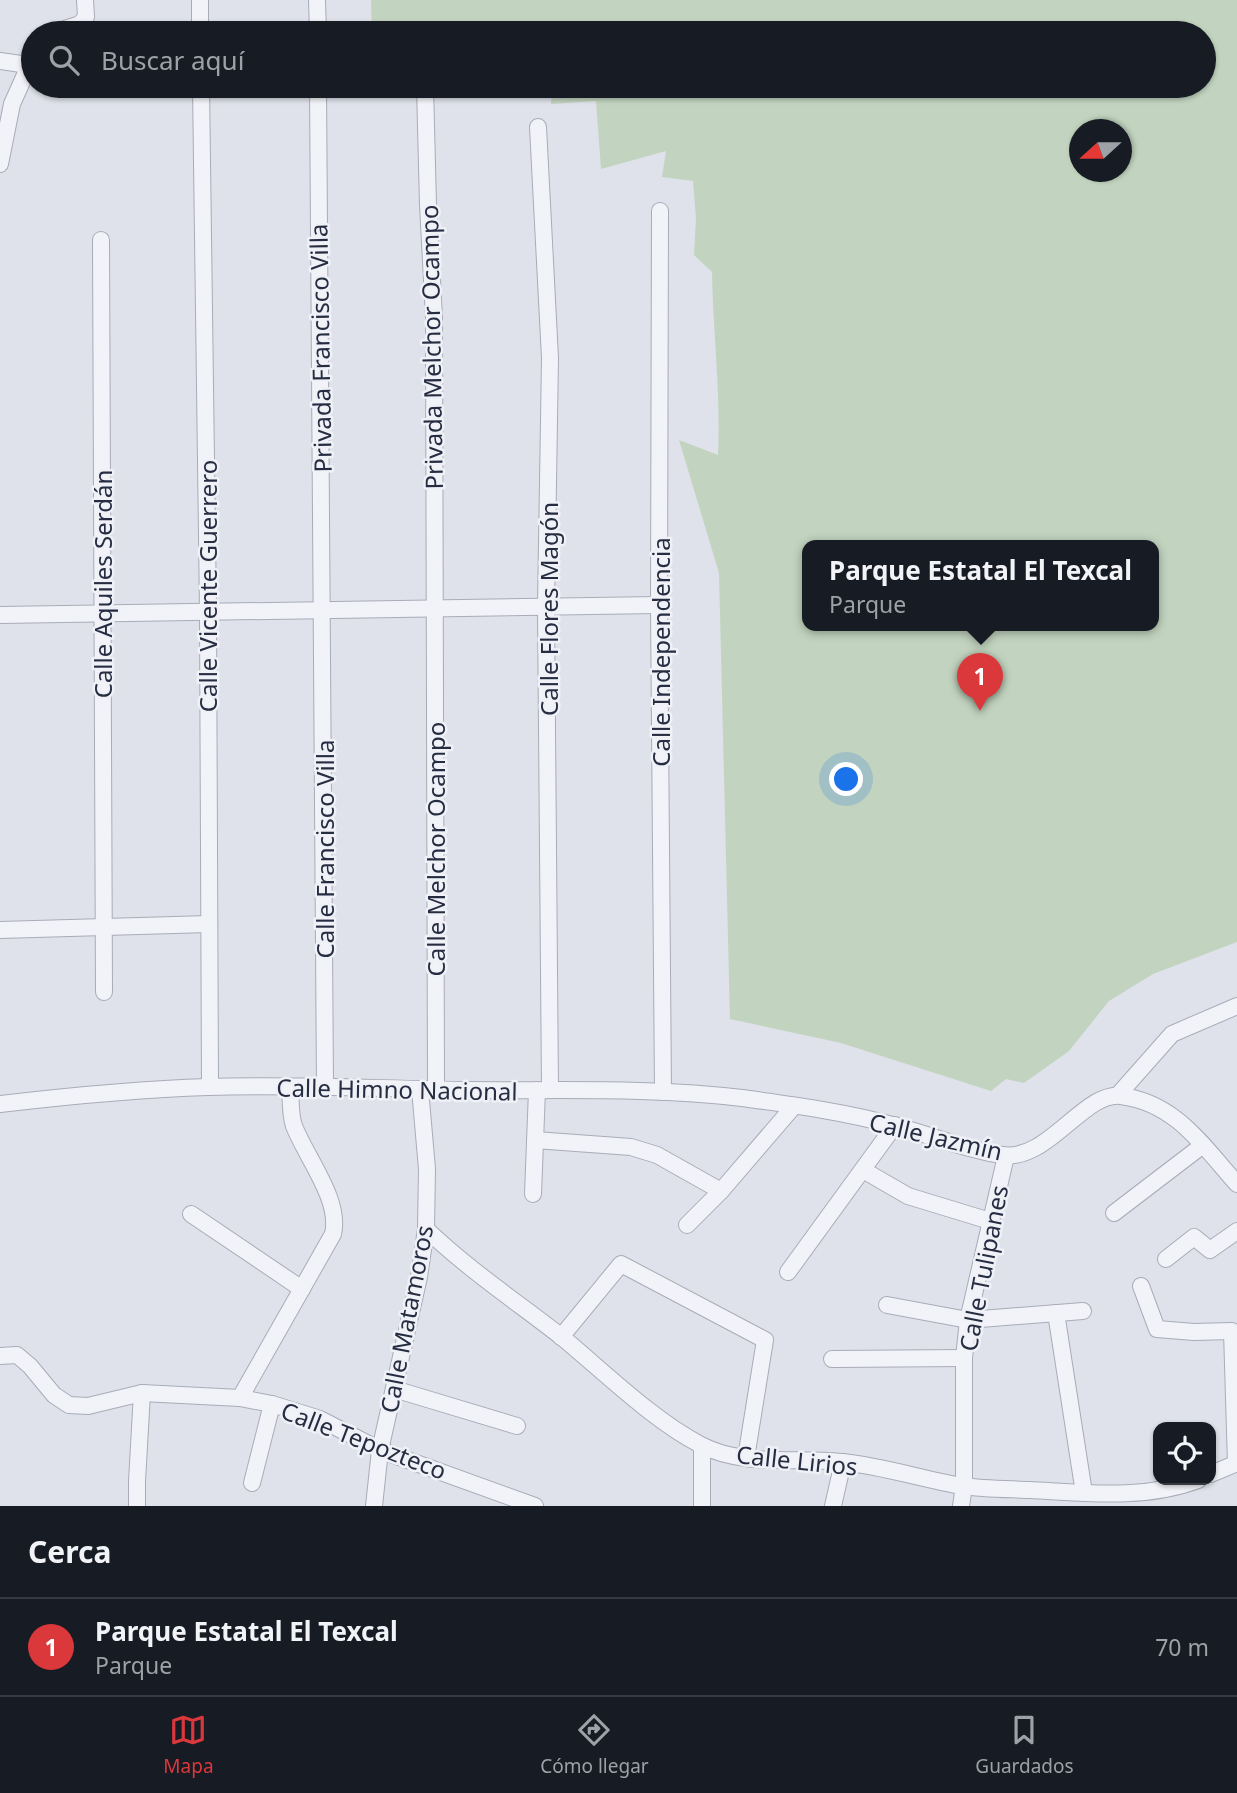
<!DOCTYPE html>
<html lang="es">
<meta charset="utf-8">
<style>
:root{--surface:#171b24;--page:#242831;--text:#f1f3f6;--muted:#9ea1a6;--line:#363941;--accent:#db383b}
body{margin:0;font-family:"Noto Sans",sans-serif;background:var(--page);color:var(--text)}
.controls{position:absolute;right:21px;bottom:21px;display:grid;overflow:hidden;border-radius:14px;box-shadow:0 2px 5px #0004}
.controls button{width:63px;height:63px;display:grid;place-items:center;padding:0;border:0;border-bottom:2px solid var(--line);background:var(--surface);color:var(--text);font:35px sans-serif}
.compass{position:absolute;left:1069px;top:119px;width:63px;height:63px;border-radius:50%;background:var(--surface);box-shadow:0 2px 5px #0004;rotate:249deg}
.you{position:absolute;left:847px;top:780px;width:24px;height:24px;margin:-18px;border:5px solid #fff;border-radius:50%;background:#1a73e8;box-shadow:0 0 0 10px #1a73e833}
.badge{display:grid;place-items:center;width:46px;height:46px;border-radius:50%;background:var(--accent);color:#fff;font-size:23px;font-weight:700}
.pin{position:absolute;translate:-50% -58px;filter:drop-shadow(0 2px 4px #0008)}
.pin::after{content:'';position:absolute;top:37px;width:24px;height:21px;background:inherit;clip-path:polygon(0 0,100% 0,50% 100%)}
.popup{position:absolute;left:802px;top:540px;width:357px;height:91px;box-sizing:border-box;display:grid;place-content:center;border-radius:14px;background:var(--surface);filter:drop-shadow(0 2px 5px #0005);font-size:23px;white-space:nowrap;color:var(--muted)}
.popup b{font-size:26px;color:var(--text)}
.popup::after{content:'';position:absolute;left:50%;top:100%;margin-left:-14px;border:14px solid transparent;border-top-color:var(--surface)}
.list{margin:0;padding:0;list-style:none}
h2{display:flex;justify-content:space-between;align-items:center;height:91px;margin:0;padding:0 28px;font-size:30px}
h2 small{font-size:23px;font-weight:400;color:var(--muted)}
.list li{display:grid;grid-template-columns:46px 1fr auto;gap:21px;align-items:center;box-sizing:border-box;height:98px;padding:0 28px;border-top:2px solid var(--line)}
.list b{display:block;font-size:26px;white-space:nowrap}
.list p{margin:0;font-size:23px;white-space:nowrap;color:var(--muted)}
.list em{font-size:23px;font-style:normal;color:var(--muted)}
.icon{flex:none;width:38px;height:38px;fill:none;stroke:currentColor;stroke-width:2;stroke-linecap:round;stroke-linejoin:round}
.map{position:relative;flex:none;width:1237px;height:1506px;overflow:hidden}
.search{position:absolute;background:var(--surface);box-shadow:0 2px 5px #0004;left:21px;right:21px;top:21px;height:77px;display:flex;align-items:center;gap:18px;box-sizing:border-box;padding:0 24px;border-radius:38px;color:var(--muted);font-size:26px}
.sheet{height:189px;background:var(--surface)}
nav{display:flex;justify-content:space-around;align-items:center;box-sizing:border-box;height:98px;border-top:2px solid var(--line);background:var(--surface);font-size:19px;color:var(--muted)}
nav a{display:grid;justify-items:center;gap:4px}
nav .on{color:var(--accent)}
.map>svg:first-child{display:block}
</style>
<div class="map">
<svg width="1237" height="1506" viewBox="0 0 1237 1506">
<rect width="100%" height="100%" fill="#dfe2ea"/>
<!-- green -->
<path fill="#c2d4bf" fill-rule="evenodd" d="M371,0H1237V942L1153,974L1109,1001L1069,1051L1024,1083L1006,1079L991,1091L841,1043L730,1019L719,573L679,440L718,455C721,394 713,333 712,272L694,255L696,218L693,181L662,177L666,151L601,169L596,101L551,104L552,86H1204V33H372ZM1080,130H1122V172H1080ZM807,545H1153V625H807Z"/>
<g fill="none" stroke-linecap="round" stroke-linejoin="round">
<!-- minor casing -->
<g stroke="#a8acb8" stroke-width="18">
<g id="minor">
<path d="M200,0V33"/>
<path d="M317,0L318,33"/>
<path d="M52,33L80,24L86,17L85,0"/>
<path d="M0,61L28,65"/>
<path d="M201,86L208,611L210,1086"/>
<path d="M318,86L325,1088"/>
<path d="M425,86L428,205L434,318L436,1089"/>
<path d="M538,127L550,358L546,607L550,1090"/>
<path d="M0,164L12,104L33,57"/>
<path d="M660,211L659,605L663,1092"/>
<path d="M101,240L104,992"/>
<path d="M0,615L659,605"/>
<path d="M0,930L209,924"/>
<path d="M1118,1095L1172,1034L1237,1006"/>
<path d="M0,1104C69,1096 138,1089 208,1087C294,1084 382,1089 468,1090C559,1091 652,1087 742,1098C793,1105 846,1112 896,1126C931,1135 966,1150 1002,1155C1048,1162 1084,1091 1121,1096C1176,1103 1203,1146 1237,1184"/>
<path d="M535,1140L631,1147L657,1155L721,1191"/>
<path d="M863,1170L908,1196L990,1221"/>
<path d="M533,1194L537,1090"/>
<path d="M1114,1213L1203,1145"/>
<path d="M191,1214L302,1289"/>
<path d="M687,1225L721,1191L794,1106"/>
<path d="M426,1229C469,1270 517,1302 563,1338C604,1372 654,1421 701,1445C743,1467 796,1457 842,1462C882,1466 922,1479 962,1486C984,1489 1008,1489 1030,1490C1086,1493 1145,1500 1198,1480"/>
<path d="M1166,1259L1194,1237L1210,1250L1237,1231"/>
<path d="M788,1272L895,1125"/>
<path d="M1141,1286L1157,1329L1194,1332L1232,1331L1236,1464"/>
<path d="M887,1305L968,1320L1083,1311"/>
<path d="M1056,1313L1084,1493"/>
<path d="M561,1337L621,1264L765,1340L746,1458"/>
<path d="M0,1356L17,1355L30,1366L54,1395L69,1405L88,1406L142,1393L240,1398L272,1404L320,1419L380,1450L535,1506"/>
<path d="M832,1359L964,1358"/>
<path d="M394,1389L517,1426"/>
<path d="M240,1398L333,1234C341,1200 307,1159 294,1126C290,1115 291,1100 290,1087"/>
<path d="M702,1446V1506"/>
<path d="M1211,1474L1237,1463"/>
<path d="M252,1483L272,1404"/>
<path d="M137,1506V1481L142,1393"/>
<path d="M374,1506L380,1450L419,1277L426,1229L427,1169L420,1089"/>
<path d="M833,1506L843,1462"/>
<path d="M961,1506L964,1486V1358L968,1320L1006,1156"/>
</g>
</g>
<!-- minor -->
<use href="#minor" stroke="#f2f3f8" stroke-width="16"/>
</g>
<g text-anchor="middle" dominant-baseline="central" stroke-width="5" stroke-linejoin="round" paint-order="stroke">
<!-- street labels -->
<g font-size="24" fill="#262d42" stroke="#eff1f7">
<text transform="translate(431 347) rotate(-91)">Privada Melchor Ocampo</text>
<text transform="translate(320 348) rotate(-91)">Privada Francisco Villa</text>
<text transform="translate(102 584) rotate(-90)">Calle Aquiles Serdán</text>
<text transform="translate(207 586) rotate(-90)">Calle Vicente Guerrero</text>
<text transform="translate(548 609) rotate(-90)">Calle Flores Magón</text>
<text transform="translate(660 652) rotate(-90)">Calle Independencia</text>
<text transform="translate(324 849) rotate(-90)">Calle Francisco Villa</text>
<text transform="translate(435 849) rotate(-90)">Calle Melchor Ocampo</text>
<text transform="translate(397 1089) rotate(1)">Calle Himno Nacional</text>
<text transform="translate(936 1136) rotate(13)">Calle Jazmín</text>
<text transform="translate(983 1268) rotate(-79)">Calle Tulipanes</text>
<text transform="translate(406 1319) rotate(-79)">Calle Matamoros</text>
<text transform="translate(364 1440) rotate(21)">Calle Tepozteco</text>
<text transform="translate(797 1460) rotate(6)">Calle Lirios</text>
</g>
</g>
</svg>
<div class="controls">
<button><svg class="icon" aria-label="locate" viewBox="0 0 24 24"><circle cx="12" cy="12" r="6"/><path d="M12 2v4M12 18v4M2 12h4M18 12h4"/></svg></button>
</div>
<svg class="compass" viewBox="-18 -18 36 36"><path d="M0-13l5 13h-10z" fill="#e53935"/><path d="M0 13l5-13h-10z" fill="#9ea1a6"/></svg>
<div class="you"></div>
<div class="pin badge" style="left:980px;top:711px">1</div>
<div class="popup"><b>Parque Estatal El Texcal</b>Parque</div>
<div class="search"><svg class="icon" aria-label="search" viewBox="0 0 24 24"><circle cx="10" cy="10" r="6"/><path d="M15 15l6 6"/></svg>Buscar aquí</div>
</div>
<section class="sheet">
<h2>Cerca<small></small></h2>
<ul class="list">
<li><span class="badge">1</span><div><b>Parque Estatal El Texcal</b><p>Parque</p></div><em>70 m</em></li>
</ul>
</section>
<nav>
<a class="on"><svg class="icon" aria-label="map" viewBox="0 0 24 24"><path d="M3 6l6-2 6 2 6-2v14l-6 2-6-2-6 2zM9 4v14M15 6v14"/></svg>Mapa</a>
<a><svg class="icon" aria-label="directions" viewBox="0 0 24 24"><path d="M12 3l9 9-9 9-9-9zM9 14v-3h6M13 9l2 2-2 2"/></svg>Cómo llegar</a>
<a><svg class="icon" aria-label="saved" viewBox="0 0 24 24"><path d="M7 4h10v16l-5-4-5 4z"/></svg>Guardados</a>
</nav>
